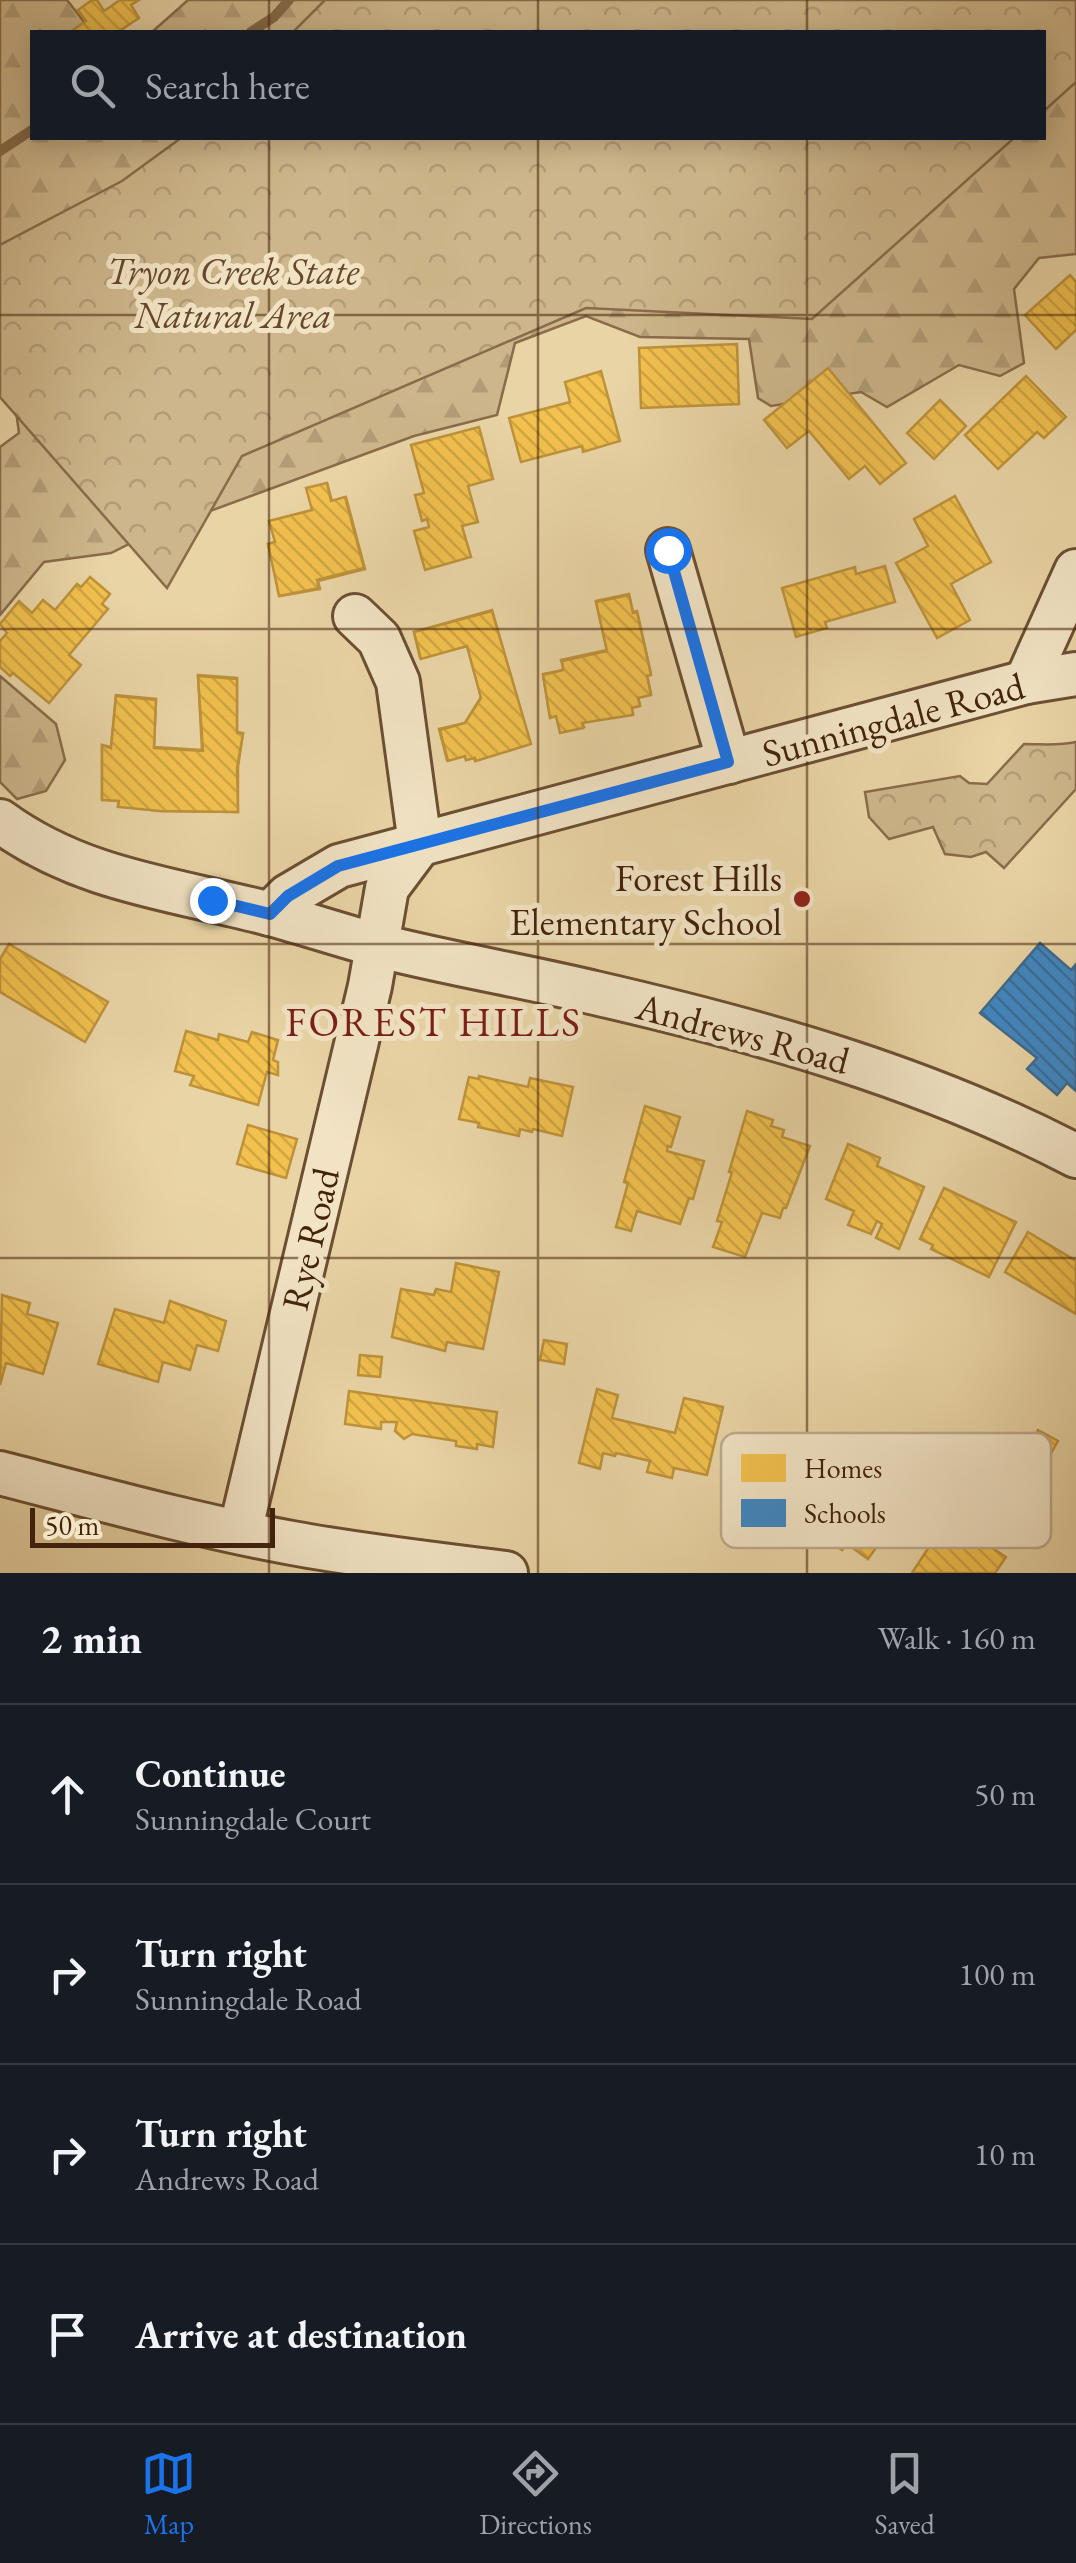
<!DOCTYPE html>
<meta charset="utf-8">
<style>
:root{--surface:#171b24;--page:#242831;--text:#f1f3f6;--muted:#9ea1a6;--line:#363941;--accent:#1a73e8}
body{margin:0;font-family:"EB Garamond",serif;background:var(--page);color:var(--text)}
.scale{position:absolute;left:30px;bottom:25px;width:245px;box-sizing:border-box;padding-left:10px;border:5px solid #43230b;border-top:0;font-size:28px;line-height:35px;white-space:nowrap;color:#43230b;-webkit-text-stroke:8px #f1e3c4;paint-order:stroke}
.stop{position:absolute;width:30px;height:30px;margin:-22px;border:8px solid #1a73e8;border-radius:50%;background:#fff}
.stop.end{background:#1a73e8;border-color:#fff;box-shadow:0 2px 10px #0008}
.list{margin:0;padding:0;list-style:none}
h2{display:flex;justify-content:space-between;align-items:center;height:130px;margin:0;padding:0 40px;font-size:42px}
h2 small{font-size:32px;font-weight:400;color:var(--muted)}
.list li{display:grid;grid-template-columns:65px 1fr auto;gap:30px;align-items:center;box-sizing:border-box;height:180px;padding:0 40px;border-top:2px solid var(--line)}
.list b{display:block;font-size:38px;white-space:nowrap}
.list p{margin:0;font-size:32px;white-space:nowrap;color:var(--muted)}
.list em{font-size:32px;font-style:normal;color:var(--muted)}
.icon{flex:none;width:55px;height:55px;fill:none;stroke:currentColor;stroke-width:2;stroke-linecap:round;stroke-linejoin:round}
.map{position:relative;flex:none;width:1076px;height:1573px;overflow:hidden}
.search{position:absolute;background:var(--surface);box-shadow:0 5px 25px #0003;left:30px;right:30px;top:30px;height:110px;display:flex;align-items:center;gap:25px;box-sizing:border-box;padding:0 35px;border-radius:0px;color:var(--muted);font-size:38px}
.sheet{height:850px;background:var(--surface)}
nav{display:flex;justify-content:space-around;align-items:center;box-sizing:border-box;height:140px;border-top:2px solid var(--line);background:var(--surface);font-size:28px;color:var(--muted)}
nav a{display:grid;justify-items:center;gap:5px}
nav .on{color:var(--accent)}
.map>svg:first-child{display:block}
</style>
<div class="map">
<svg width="1076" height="1573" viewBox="0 0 1076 1573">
<defs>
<pattern id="forest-firs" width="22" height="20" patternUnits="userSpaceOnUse" patternTransform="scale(2.5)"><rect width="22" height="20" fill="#cdb68b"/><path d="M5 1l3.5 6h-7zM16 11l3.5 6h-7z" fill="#b19c77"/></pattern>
<pattern id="park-crowns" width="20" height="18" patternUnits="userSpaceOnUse" patternTransform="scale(2.5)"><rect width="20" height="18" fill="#cdb68b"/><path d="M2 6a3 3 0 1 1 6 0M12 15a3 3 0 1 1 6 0" fill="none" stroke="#b19c77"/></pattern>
<pattern id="homes-back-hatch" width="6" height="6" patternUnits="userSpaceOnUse" patternTransform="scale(2.5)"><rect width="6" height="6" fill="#f2c14e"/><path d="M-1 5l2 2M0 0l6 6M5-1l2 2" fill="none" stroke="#d1a643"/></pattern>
<pattern id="schools-back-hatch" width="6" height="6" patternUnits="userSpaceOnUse" patternTransform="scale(2.5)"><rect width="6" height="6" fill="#3f88c5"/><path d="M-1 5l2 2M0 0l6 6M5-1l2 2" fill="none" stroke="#366f9e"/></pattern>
</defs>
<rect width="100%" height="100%" fill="#e9d4a5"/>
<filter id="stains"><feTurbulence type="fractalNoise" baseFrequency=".002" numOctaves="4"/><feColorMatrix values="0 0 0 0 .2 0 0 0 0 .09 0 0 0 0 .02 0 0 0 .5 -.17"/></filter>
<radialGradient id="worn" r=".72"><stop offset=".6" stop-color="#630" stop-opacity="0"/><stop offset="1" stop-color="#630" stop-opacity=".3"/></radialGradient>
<!-- forest -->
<g fill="url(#forest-firs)" stroke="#886c4b" stroke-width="2.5">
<path d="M0,0H67L92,32H32V138H1044V32H152L188,0H1076V254L1039,258L1014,289L1024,363L1000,376L959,365L887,407L861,392L771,406L758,398L749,339L640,337L586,316L515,343L497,415L414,436L153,532L111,553L44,562L0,615V447L19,433L13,389L0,381Z"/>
<path d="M0,676L56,724L65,760L46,791L17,799L0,782Z"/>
</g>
<!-- park -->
<g fill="url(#park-crowns)" stroke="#886c4b" stroke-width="2.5">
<path d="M325,0H1076V82L1044,111V32H293Z"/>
<path d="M181,138H1014L812,319L586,308L242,456L167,588L0,397V245L122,181Z"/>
<path d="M1076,742V789L1004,868L986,852L971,857L945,854L933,827L889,839L869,817L865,792L960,776L969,783L987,784L1024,744C1044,744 1058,746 1076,742Z"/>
</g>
<!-- homes -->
<g fill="url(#homes-back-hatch)" stroke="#be923a" stroke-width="2.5">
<path d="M92,0H97L104,11L120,0H139L131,5L139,18L118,32H70L86,21L78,10Z"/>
<path d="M1070,275L1076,282V330L1056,349L1025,315Z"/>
<path d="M737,344L739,404L641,408L639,348Z"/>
<path d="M828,368L906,463L880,484L865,466L849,479L809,431L787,448L764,420Z"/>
<path d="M601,371L620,441L583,452L582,446L521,462L509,418L570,402L565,382Z"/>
<path d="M1026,376L1066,417L1044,438L1037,432L998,469L965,435Z"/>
<path d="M940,400L966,426L934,459L907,433Z"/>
<path d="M479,427L493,479L468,486L478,522L462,526L471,557L425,570L414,531L429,527L427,519L422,521L415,495L424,493L411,445Z"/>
<path d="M327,483L332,501L346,497L365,569L318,581L320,589L280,596L268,544L276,542L270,522L313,510L307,489Z"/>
<path d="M327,483L331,501L345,497L364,568L317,580L319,588L279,596L268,544L275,542L269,521L312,510L306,488Z"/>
<path d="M955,496L991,562L951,584L970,620L937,638L896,563L928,546L914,519Z"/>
<path d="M885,566L895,602L825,622L827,628L796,637L782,588L855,567L856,574Z"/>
<path d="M90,577L110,594L102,604L108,609L69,655L81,665L49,703L13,673L10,676L0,667V641L7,633L0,624L19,601L32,613L43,600L55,610L77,584L81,587Z"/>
<path d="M629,594L633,612L637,611L651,674L647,675L651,694L638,697L640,705L631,707L633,714L582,722L584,727L561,732L556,716L550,717L543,674L564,670L561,660L607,650L596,601Z"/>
<path d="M629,595L633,613L637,612L651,675L647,676L651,695L638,698L640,706L632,708L633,715L582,723L583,728L560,733L556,716L550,718L543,675L563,670L562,661L607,651L596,602Z"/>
<path d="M492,610L530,744L475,761L474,757L466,760L465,756L447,760L439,729L465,723L481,697L467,646L420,658L414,632Z"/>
<path d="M492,611L531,744L476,761L475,758L466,760L465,756L448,761L440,730L465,723L481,698L467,646L421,659L414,632Z"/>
<path d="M198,675L237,678V732L243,733L238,767V812L160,811L118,806L119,801L102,799V745L111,747L116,695L156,699L154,747L202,750Z"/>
<path d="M198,676L237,679V733L243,734L237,768L238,812L160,811L118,807L119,801L102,800V745L111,748L116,696L156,700L154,748L203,751Z"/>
<path d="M9,944L108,1002L85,1042L0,992V959Z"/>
<path d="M186,1031L218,1040L219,1034L248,1042L252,1032L278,1040L273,1060L278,1062V1075L267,1072L258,1105L190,1085L194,1076L175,1071Z"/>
<path d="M479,1076L528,1087L530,1078L573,1087L562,1136L533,1129L532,1132L520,1129L519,1136L478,1127L479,1123L459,1119L469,1077L479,1079Z"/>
<path d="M645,1106L680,1117L671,1147L668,1146L667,1151L704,1161L693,1199L689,1198L680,1224L637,1211L631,1231L616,1227L628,1183L624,1182Z"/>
<path d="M747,1111L773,1120L771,1126L784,1130L782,1137L810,1146L786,1208H783L780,1218L762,1213L745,1257L713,1247L722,1222L717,1221L732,1172H729Z"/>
<path d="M248,1125L297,1139L286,1178L237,1164Z"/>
<path d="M848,1144L880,1158L877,1166L924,1187L899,1249L876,1238L882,1224L877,1221L871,1234L848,1225L854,1211L826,1199Z"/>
<path d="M944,1188L1016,1222L989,1277L931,1249L933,1245L920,1239Z"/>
<path d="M1028,1232L1076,1261V1314L1005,1272Z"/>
<path d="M456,1263L499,1272L483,1349L447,1342L445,1351L392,1337L401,1289L434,1295L436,1289L451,1292Z"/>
<path d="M2,1295L30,1303L27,1314L58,1323L43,1374L6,1363L0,1385Z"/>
<path d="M170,1301L226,1321L218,1351L197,1345L190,1370L163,1362L158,1382L98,1364L115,1309L164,1323Z"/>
<path d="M544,1340L567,1344L564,1364L540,1360Z"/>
<path d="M360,1355L382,1357L380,1377L358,1375Z"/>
<path d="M597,1389L618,1395L612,1418L675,1433L684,1398L723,1407L707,1475L674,1468L672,1478L647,1472L650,1461L616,1453L615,1456L603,1453L600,1469L579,1463Z"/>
<path d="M349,1391L497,1412L493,1447L477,1444V1449L456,1446V1441L412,1434L404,1439L395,1431L397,1422H381V1429L345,1424Z"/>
<path d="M1038,1430L1058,1441L1044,1466L1025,1455Z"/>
<path d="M828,1447L873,1478L848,1506L886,1534L868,1559L847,1544L842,1550L809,1527L806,1531L799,1525L794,1533L776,1520Z"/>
<path d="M969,1524L994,1542L991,1547L1006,1557L995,1573H912L938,1533L943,1536L948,1529L960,1537Z"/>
</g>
<!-- schools -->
<path fill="url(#schools-back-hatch)" stroke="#406a8d" stroke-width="2.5" d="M1040,943L1071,970L1076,964V1091L1067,1083L1057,1095L1027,1069L1037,1058L980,1013Z"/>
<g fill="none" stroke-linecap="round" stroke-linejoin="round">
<!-- stream -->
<g stroke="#856948" stroke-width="10">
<path d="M251,32L274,17L289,0"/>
<path d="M0,151L32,130"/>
</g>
<!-- minor casing -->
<g stroke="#6c4f32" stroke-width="48">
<g id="minor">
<path d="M668,550L729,762"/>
<path d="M1026,682L1076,571"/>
<path d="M0,821C82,881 175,889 270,914C307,924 343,936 380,946C451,964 524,976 595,993C760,1031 925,1077 1076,1156"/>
<path d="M270,914L288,896L339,866L1026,682L1076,674"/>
<path d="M0,1473C97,1498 194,1525 292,1543C363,1556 434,1564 506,1573"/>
<path d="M240,1532L370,986L387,888L420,844L398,682L379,639L355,616"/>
</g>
</g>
<!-- minor -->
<use href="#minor" stroke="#f1e3c4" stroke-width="42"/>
</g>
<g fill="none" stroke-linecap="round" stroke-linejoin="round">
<!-- route -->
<path stroke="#1a73e8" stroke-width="12" d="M212,900L270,914L288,896L338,866L728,762L668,550"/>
</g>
<!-- grid -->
<path fill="none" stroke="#43230b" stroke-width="2.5" stroke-opacity="0.55" d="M269,0V32M538,0V32M807,0V32M269,138V1573M538,138V1573M807,138V1573M0,315H1076M0,629H1076M0,944H1076M0,1258H1076"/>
<!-- markers -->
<circle fill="#8f2418" stroke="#f1e3c4" stroke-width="4" cx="802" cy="899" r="10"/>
<g text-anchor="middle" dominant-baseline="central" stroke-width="10" stroke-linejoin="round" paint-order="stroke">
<!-- park labels -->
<g font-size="38" font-style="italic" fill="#66482b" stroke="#f1e3c4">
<text x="233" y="270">Tryon Creek State<tspan x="233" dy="44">Natural Area</tspan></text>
</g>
<!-- street labels -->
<g font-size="38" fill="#43230b" stroke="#f1e3c4">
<text transform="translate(893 719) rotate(-15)">Sunningdale Road</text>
<text transform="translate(743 1033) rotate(15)">Andrews Road</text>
<text transform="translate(310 1239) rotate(-77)">Rye Road</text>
</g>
<!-- poi labels -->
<g font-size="38" fill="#43230b" stroke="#f1e3c4" text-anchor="end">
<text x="782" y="877">Forest Hills<tspan x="782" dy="44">Elementary School</tspan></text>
</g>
<!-- neighbourhood labels -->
<g font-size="40" letter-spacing="2.5" fill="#7a1f14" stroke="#f1e3c4">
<text x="434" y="1022">FOREST HILLS</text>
</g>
</g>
<!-- legend -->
<rect x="721" y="1433" width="330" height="115" rx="15" fill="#f1e3c4" stroke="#bda98c" stroke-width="2.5"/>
<rect x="741" y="1454" width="45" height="28" fill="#f2c14e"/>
<rect x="741" y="1499" width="45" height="28" fill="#3f88c5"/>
<g font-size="28" fill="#43230b">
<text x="804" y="1478">Homes</text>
<text x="804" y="1523">Schools</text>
</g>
<rect width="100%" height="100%" filter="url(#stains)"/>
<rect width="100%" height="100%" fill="url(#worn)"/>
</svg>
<div class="scale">50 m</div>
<div class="stop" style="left:668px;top:550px"></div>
<div class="stop end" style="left:212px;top:900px"></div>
<div class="search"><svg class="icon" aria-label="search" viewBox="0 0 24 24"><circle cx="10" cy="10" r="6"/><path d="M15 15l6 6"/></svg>Search here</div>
</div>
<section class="sheet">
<h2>2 min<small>Walk · 160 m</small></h2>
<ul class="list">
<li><svg class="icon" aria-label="ahead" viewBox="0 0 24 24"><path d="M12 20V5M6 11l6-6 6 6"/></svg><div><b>Continue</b><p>Sunningdale Court</p></div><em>50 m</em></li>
<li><svg class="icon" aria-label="right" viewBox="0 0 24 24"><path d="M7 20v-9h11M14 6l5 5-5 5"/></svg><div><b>Turn right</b><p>Sunningdale Road</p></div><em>100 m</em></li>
<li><svg class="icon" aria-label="right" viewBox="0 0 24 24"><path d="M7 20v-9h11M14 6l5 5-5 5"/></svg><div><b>Turn right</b><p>Andrews Road</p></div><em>10 m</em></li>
<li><svg class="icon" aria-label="arrive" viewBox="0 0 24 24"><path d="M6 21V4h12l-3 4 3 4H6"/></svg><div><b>Arrive at destination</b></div></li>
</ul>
</section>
<nav>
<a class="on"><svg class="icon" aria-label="map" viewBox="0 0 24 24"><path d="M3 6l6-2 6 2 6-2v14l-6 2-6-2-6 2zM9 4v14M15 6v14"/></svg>Map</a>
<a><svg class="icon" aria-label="directions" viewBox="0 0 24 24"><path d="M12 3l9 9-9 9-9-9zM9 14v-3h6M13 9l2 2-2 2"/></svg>Directions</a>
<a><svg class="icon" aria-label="saved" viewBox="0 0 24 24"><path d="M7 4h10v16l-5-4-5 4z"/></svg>Saved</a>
</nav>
